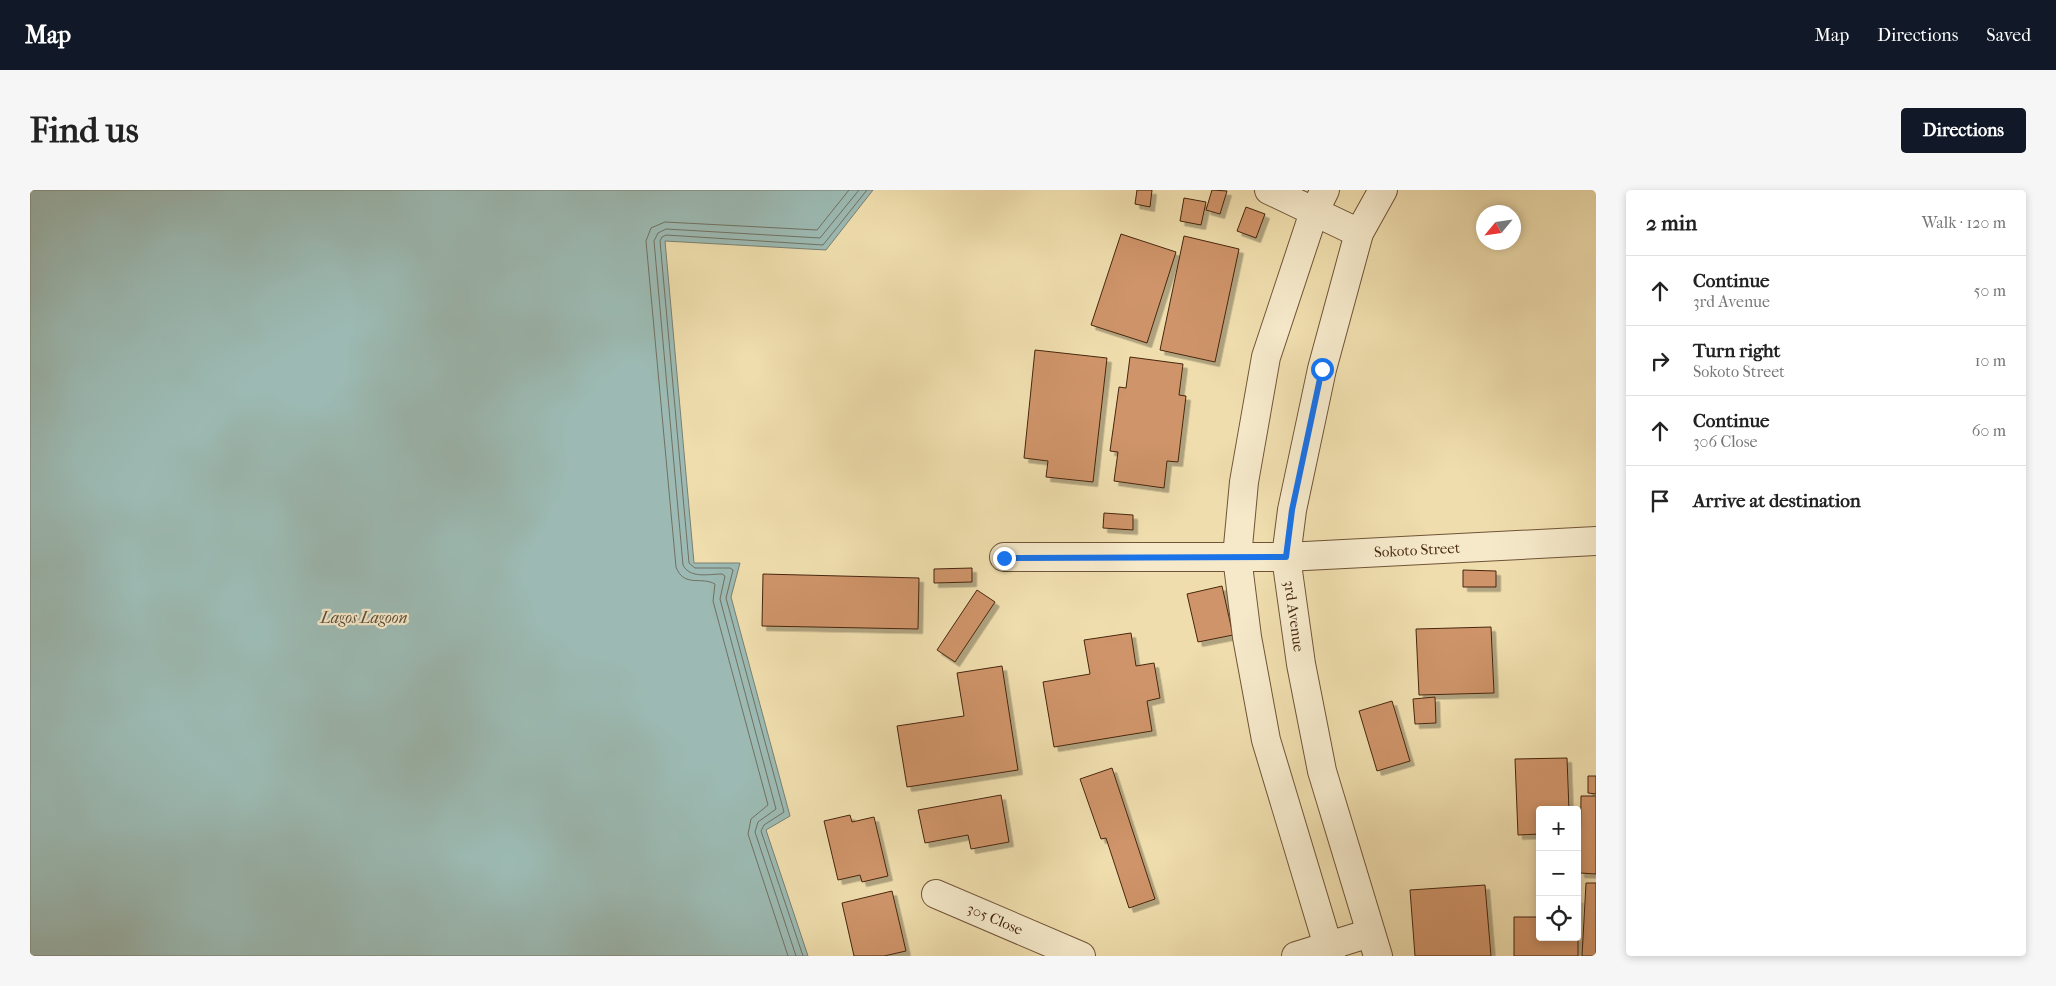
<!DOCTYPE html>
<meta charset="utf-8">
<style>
:root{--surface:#fff;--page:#f6f6f6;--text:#222;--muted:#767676;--line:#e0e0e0;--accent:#111827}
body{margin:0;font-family:"IM FELL French Canon",serif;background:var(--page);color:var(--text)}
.controls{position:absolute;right:15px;bottom:15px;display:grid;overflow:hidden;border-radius:5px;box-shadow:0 2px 8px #0003}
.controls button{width:45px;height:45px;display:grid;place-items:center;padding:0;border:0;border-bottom:1px solid var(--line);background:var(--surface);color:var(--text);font:25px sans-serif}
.compass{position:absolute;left:1446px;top:15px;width:45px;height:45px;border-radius:50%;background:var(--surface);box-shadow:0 2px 8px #0003;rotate:241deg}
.stop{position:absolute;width:15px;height:15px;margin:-11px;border:4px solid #1a73e8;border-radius:50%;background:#fff}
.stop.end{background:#1a73e8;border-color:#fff;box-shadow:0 1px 5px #0008}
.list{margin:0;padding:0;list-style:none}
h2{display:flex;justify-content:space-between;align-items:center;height:65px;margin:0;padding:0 20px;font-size:21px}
h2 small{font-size:16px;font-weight:400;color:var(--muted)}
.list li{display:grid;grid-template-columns:32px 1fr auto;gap:15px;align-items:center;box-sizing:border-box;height:70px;padding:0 20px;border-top:1px solid var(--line)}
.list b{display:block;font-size:19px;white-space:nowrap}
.list p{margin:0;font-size:16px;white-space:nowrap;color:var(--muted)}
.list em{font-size:16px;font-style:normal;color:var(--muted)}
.icon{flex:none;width:28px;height:28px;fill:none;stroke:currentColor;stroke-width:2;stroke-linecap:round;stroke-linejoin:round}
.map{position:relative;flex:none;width:1566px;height:766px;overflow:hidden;border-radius:5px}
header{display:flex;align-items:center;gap:30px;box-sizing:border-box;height:70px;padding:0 25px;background:var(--accent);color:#fff}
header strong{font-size:24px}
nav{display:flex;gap:28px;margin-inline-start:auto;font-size:18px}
.intro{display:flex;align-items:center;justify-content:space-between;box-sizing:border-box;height:120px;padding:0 30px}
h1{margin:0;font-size:35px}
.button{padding:12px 22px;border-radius:5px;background:var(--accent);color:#fff;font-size:18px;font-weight:700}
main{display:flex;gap:30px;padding:0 30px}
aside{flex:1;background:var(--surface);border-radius:5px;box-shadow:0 2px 8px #0003}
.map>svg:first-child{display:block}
</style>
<header>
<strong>Map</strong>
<nav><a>Map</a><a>Directions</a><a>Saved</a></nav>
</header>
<div class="intro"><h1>Find us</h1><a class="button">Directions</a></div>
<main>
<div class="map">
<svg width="1566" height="766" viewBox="0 0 1566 766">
<defs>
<filter id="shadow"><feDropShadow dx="4.5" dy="4.5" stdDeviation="0" flood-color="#0004"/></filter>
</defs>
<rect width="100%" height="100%" fill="#efddad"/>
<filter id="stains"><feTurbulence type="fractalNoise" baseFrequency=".004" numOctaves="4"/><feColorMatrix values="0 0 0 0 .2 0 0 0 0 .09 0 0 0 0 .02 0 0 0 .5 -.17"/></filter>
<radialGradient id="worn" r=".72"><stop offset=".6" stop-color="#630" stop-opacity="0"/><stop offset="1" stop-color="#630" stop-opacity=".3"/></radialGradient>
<!-- water -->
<path fill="#9cbab3" stroke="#7a7f71" d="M0,0H843L796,60L635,51L664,373H710L701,407L760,626L736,640L778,766H0Z"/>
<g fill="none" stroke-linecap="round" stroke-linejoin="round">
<!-- shore -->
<g stroke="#717061" stroke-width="1">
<path d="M758,766L718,644L721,629L738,615L683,411L685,394C671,386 654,398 646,377L616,51L621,38L635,32L787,40L819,0"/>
<path d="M766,766L725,642L728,632L746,619L690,409L695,386L692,384C679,384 660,389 653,375L624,51L628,43L636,39L790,48L829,0"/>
<path d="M773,766L731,641L734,635L754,622L696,408L703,380L700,378H665L659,373L630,51L632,47L636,45L793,55L837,0"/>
</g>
</g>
<!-- building -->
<g fill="#cf9469" stroke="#46260f" filter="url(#shadow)">
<path d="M1107,0H1122L1120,17L1105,14Z"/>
<path d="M1182,0L1197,1L1190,24L1176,20Z"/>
<path d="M1154,8L1176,12L1171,35L1150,31Z"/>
<path d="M1216,17L1235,24L1226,48L1207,41Z"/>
<path d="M1091,44L1146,62L1117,153L1061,135Z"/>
<path d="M1154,46L1209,59L1185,172L1130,160Z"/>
<path d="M1005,160L1077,168L1063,292L1016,287L1018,271L994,268Z"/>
<path d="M1100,167L1153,174L1149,205L1156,206L1148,272L1137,271L1134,298L1084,291L1088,262L1080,261L1089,197L1096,198Z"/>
<path d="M1074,323L1103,325V340L1073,338Z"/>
<path d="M942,378V392L904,393V379Z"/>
<path d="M1433,380L1466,381V397H1433Z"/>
<path d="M733,384L889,388L888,439L732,436Z"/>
<path d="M1192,396L1203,445L1168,452L1157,404Z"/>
<path d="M947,400L965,412L925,472L907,460Z"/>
<path d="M1461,437L1464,503L1389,505L1386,439Z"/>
<path d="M1101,443L1106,476L1124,473L1130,508L1117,511L1122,541L1024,557L1013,492L1060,484L1054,450Z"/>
<path d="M972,476L988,580L877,597L867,536L934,526L927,483Z"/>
<path d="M1405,507L1406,533L1385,534L1383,509Z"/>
<path d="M1362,511L1380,571L1347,581L1329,521Z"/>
<path d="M1537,568L1539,620H1510V644L1488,645L1485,569Z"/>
<path d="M1082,578L1125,709L1099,718L1076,648L1071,649L1050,589Z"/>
<path d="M1558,586H1566V604L1558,603Z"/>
<path d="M971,605L979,652L941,659L938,645L895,653L888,620Z"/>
<path d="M1551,606H1566V684L1550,683Z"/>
<path d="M820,625L822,632L844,627L858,686L832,692L830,685L808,690L794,631Z"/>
<path d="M1556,693H1566V766H1552Z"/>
<path d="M1455,695L1461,766H1385L1380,700Z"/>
<path d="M862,701L876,761L854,766H824L812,713Z"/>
<path d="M1508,708H1510V747H1547L1548,708V766H1484V727H1507Z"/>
</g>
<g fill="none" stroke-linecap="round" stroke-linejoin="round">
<!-- minor casing -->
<g stroke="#705436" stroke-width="30">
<g id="minor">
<path d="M1239,0L1329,43"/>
<path d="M1295,0L1284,22L1236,167L1214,292L1207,367L1217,447L1236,550L1301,766"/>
<path d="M974,367H1256L1566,351"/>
<path d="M906,704L1051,766"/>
<path d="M1266,766L1340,743"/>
<path d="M1348,766L1292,581L1271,474L1256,367L1262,320L1292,179L1329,43L1353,0"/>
</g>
</g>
<!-- minor -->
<use href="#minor" stroke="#f5e9ca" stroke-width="28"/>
</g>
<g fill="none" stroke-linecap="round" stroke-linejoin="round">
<!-- route -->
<path stroke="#1a73e8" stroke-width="6" d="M974,368L1256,367L1262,320L1292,179"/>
</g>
<g text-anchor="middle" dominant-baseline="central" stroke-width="4.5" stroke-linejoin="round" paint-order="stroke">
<!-- street labels -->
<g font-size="15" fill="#46260f" stroke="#f5e9ca">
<text transform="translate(1387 360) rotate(-3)">Sokoto Street</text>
<text transform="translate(1264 426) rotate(82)">3rd Avenue</text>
<text transform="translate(965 729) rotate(23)">305 Close</text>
</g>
<!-- water labels -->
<g font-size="16" font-style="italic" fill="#5c4b38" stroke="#f5e9ca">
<text x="334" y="427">Lagos Lagoon</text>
</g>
</g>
<rect width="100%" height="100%" filter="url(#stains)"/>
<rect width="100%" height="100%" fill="url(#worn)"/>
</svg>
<div class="controls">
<button>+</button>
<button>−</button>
<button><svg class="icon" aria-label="locate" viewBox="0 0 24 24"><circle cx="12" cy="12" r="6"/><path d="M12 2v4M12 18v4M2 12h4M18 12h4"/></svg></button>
</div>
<svg class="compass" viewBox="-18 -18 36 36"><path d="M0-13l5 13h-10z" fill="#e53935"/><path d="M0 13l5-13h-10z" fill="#767676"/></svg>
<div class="stop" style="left:1292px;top:179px"></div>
<div class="stop end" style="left:974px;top:368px"></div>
</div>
<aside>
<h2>2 min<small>Walk · 120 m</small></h2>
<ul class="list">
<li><svg class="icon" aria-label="ahead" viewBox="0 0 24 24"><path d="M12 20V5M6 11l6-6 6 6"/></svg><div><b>Continue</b><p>3rd Avenue</p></div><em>50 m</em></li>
<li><svg class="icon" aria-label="right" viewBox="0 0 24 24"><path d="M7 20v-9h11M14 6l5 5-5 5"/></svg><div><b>Turn right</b><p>Sokoto Street</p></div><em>10 m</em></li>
<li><svg class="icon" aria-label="ahead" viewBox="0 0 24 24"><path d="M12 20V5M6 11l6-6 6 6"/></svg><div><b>Continue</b><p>306 Close</p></div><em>60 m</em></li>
<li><svg class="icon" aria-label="arrive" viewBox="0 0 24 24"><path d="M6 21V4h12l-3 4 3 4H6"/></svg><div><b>Arrive at destination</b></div></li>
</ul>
</aside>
</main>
